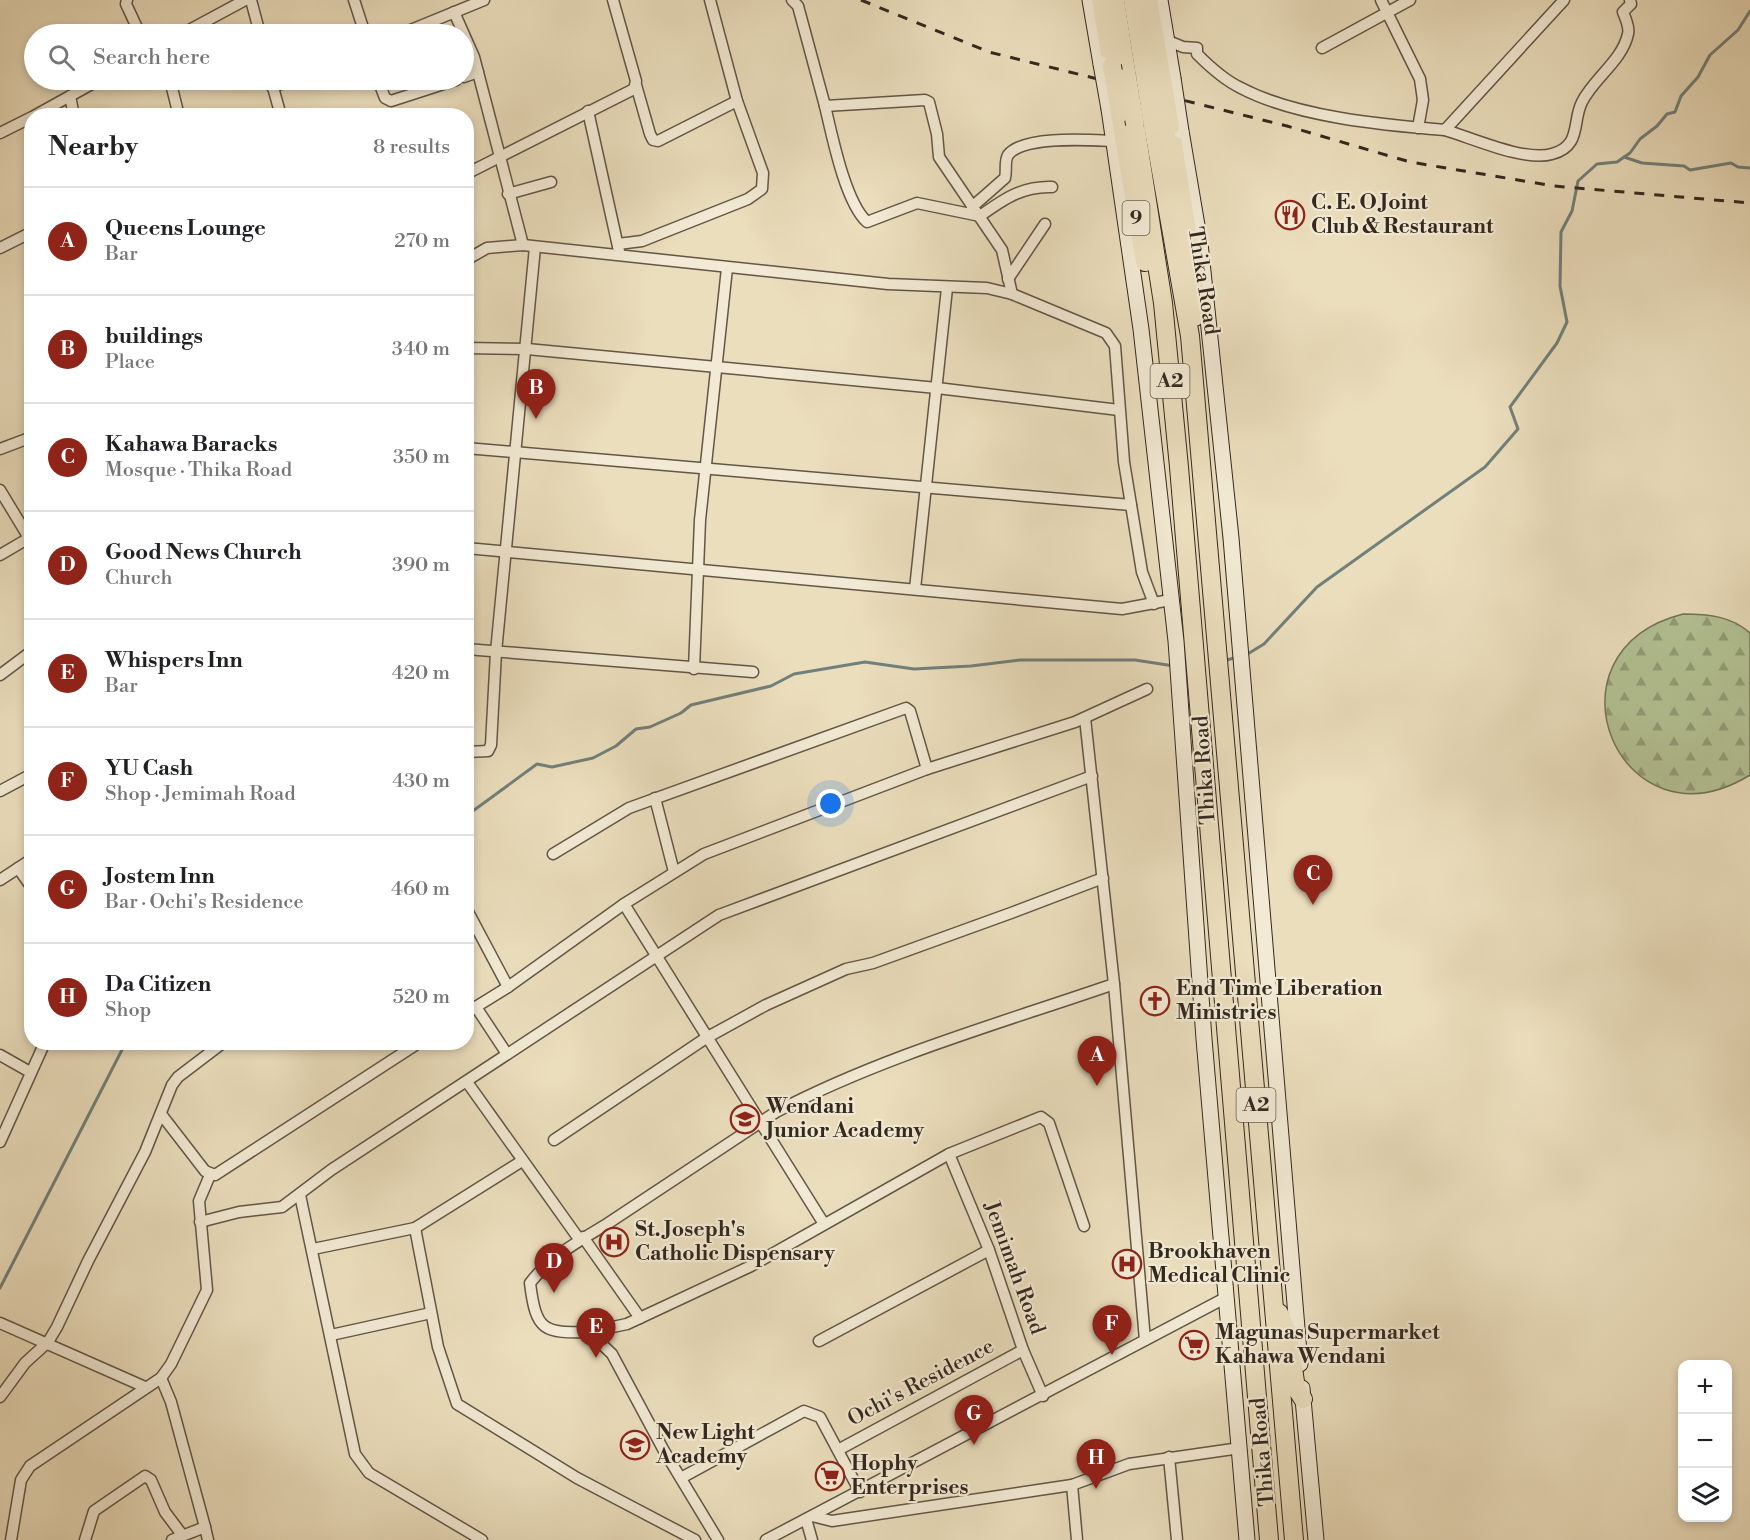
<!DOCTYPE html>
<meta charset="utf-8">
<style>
:root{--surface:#fff;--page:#f2f2f2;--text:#202124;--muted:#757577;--line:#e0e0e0;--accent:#8f2418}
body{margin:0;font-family:"Libre Bodoni",serif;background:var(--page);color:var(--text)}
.controls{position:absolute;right:18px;bottom:18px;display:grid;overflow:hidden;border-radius:12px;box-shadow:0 3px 9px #0003}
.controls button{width:54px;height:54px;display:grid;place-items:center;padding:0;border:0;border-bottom:2px solid var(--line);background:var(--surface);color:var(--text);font:30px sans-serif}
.you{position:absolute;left:831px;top:804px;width:21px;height:21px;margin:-15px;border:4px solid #fff;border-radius:50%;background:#1a73e8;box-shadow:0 0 0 9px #1a73e833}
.badge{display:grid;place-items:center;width:39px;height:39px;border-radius:50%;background:var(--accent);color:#fff;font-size:20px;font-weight:700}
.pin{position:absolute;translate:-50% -50px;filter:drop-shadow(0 2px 3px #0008)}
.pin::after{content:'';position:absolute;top:32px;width:21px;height:18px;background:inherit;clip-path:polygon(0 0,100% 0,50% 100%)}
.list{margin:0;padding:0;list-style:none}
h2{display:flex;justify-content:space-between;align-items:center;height:78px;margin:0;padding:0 24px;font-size:26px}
h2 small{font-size:20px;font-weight:400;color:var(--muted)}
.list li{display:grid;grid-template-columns:39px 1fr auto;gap:18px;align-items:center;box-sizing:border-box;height:108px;padding:0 24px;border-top:2px solid var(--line)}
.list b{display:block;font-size:22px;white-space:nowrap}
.list p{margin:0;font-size:20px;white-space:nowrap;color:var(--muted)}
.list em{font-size:20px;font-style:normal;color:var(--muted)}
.icon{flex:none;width:33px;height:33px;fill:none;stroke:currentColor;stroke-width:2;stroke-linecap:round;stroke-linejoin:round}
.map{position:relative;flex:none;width:1750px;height:1540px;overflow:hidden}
.search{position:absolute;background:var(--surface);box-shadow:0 3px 9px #0003;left:24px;top:24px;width:450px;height:66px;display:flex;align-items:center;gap:15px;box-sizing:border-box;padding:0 21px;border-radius:33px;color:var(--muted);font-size:22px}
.panel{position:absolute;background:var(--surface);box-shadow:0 3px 9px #0003;left:24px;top:108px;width:450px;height:942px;border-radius:24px}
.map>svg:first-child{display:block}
</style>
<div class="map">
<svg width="1750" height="1540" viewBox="0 0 1750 1540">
<defs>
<pattern id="forest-firs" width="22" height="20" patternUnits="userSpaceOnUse" patternTransform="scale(1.5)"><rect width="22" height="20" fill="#b3c294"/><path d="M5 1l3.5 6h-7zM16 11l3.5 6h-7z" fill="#929e78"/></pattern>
</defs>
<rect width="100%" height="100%" fill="#ebdebd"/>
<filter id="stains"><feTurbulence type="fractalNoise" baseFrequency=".00333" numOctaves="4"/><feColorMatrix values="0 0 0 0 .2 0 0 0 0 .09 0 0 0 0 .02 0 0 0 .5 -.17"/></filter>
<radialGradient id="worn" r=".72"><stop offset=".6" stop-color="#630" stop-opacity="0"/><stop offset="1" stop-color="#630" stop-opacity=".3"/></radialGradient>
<!-- forest -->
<path fill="url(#forest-firs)" stroke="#73755a" stroke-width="1.5" d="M1683,614C1708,614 1731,616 1750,633V775C1620,855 1535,652 1683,614Z"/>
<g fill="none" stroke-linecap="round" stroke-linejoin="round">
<!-- stream -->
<g stroke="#70807b" stroke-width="3">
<path d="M1624,157L1642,163L1684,166L1690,170L1731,163L1738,167L1750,168"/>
<path d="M1246,655L1264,644L1317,587L1485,467L1518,429L1510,407L1557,343L1567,322L1560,286L1561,232L1572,211L1578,181L1597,164L1617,162L1630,153L1640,139L1657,126L1667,114L1675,112L1681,96L1698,77L1710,55L1738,30L1750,11"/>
<path d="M1227,660L1237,657"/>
<path d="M466,816L537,764L552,767L593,758L616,746L636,729L650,727L681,713L691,705L771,686L794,674L865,662L914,669L971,666L1020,660H1135L1174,666"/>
<path d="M0,1288L126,1042"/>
</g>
<!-- minor casing -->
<g stroke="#615647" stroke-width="13">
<g id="minor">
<path d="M127,0L126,4L140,34"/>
<path d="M251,0L260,34"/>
<path d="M354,0L365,34"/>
<path d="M792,0L798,6L825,106L925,100L929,102L937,134L939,157L1002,250L1012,294"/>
<path d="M1381,0L1420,79L1423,100L1418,128"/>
<path d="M454,12L474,57L523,245"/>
<path d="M182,34L245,0"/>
<path d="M401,34L484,0"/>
<path d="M1166,40L1183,47L1197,48V54C1210,67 1224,80 1241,88C1296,117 1383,125 1445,130L1564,0"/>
<path d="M1322,48L1410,0"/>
<path d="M464,77L478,72"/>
<path d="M170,80L179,116"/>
<path d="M271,80L281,116"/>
<path d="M378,80L385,98L391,101L456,80"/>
<path d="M636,85L650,134L653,140L658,141L737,101"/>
<path d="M272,87L292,80"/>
<path d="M70,96L74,116"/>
<path d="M825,106C832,135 845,202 867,222L917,203L980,216C1004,199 1022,186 1052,187"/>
<path d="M588,111L619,251"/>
<path d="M34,116L99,80"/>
<path d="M1445,130C1472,138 1525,162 1552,154C1582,146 1572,121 1582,102C1594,78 1622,61 1628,34C1630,27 1625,18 1623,12L1631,4L1630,0"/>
<path d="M0,133L32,117"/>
<path d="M466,174L634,89L636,81L613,0"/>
<path d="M508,194L551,182"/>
<path d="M972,207L1005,178C1007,171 1004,162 1008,155C1023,135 1090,140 1113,141"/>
<path d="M618,244L642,241L657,235L748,199L762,189L763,173L737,101L710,0"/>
<path d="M0,248L32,232"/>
<path d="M466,260L487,248L523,245L888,284L987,288L1012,294L1106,333L1115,346L1124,462L1142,572L1154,604"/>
<path d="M1008,279L1045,224"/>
<path d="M466,348L527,349L937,388L1119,410"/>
<path d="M466,448L1131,505"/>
<path d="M0,449L32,437"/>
<path d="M0,490L32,543"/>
<path d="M466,548L1122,609L1170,600"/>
<path d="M0,555L29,538"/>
<path d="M915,589L947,288"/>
<path d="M466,649L753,672"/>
<path d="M694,669L700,520L727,268"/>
<path d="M0,675L32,651"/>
<path d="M1085,718L1114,984L1145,1340"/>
<path d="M466,752L488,751L491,745L496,652L535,247"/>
<path d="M0,791L32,774"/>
<path d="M655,798L674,872"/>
<path d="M553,854L629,808L906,708L910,711L927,769"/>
<path d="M18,868L32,888"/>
<path d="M0,880L32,859"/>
<path d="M624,904L824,1224"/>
<path d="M466,908L508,987"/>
<path d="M476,1007L507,1054"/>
<path d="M466,1013L508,987L624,904L704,854L927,769L1075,722L1147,689"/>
<path d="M0,1055L30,1072"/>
<path d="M467,1082L579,1239"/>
<path d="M161,1114L205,1171L215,1175L420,1042"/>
<path d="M554,1140L706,1038L766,1005L846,969L873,963L1011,913L1103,878"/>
<path d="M0,1142L45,1042"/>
<path d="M949,1154L989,1250L1023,1350L1043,1396"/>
<path d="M300,1195L355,1454L369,1473L482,1540"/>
<path d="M200,1222L239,1212L282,1207L331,1170L719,915L1092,776"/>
<path d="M415,1228L438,1347L457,1404L577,1478L695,1540"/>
<path d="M583,1237L640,1318"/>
<path d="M313,1249L415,1228L522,1161"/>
<path d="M0,1323L145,1387"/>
<path d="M589,1332L627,1324L751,1266L949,1154L1041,1117L1049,1123L1084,1226"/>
<path d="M331,1335L431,1313"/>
<path d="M819,1341L989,1250"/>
<path d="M161,1378L171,1402L205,1527"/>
<path d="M0,1397L25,1363L48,1342L57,1327L88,1261L145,1152L172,1085L178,1077L224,1042"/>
<path d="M838,1450L1023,1350"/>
<path d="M1169,1457L1177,1540"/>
<path d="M681,1478L804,1411L820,1417L860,1492"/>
<path d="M1072,1485L1077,1540"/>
<path d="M812,1516L832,1521L1072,1485L1129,1464L1240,1448"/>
<path d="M806,1519L812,1540"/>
<path d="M11,1540L21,1480L30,1466L161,1378L171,1364L207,1290L199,1201L210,1175"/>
<path d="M85,1540L94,1511L145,1476L151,1480L165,1512L183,1536"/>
<path d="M172,1540L205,1527L208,1540"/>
<path d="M718,1540L663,1449L612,1354L589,1332C544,1333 536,1332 530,1283C551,1256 579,1241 607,1224L776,1112C883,1056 1001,1023 1114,984"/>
<path d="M766,1540L1227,1297"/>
</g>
</g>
<!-- secondary casing -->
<g stroke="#332820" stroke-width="17">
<g id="secondary">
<path d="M1090,0L1101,64"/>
<path d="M1160,0L1173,78"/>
<path d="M1109,109L1141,329L1176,641L1204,1039L1247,1540"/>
<path d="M1181,131L1200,243L1231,538L1300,1364"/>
<path d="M1302,1388L1316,1540"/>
</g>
</g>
<!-- trunk casing -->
<g stroke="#332820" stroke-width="20">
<g id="trunk">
<path d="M1101,0L1112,66"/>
<path d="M1115,0L1127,77"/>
<path d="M1133,0L1145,76"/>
<path d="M1148,0L1161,74"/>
<path d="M1120,113L1145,262"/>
<path d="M1135,124L1163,303L1179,467L1269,1540"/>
<path d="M1153,125L1190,336L1294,1540"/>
<path d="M1170,126L1193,269L1195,317"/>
<path d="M1279,1313L1288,1336L1296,1388L1303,1399"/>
</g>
</g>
<!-- minor -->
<use href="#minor" stroke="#f2ead4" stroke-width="10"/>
<!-- secondary -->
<use href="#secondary" stroke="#f2ead4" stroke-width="15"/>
<!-- trunk -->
<use href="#trunk" stroke="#ebdebd" stroke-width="18"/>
<!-- rail -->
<path stroke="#332820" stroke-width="3" stroke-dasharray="10 10" stroke-linecap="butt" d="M861,0L989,52L1287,126L1410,162L1554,186L1750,203"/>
<!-- secondary-bridge casing -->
<g stroke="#332820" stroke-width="17" stroke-linecap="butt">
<g id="secondary-bridge">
<path d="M1101,64L1109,109"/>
<path d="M1173,78L1181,131"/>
</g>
</g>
<!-- trunk-bridge casing -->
<g stroke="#332820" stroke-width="20" stroke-linecap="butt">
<g id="trunk-bridge">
<path d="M1112,66L1120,113"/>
<path d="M1161,74L1170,126"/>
<path d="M1145,76L1153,125"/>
<path d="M1127,77L1135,124"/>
</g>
</g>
<!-- secondary-bridge -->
<use href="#secondary-bridge" stroke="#f2ead4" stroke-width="15"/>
<!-- trunk-bridge -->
<use href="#trunk-bridge" stroke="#ebdebd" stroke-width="18"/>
</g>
<!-- icons -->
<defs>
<g id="restaurant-ring" transform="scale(1.5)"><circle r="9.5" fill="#f2ead4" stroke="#8f2418" stroke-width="1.5"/><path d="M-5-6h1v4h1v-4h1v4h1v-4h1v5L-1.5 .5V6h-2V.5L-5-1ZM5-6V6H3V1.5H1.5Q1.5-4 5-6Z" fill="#8f2418"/></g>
<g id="church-ring" transform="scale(1.5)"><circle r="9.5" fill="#f2ead4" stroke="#8f2418" stroke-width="1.5"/><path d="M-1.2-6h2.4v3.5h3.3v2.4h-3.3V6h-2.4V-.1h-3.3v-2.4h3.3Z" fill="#8f2418"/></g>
<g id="school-ring" transform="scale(1.5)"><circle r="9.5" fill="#f2ead4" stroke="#8f2418" stroke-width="1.5"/><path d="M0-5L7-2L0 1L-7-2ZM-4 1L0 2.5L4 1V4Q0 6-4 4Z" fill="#8f2418"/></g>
<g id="hospital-ring" transform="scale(1.5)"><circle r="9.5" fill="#f2ead4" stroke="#8f2418" stroke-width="1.5"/><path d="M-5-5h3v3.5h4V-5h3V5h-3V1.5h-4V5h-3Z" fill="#8f2418"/></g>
<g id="supermarket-ring" transform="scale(1.5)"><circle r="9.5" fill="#f2ead4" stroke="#8f2418" stroke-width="1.5"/><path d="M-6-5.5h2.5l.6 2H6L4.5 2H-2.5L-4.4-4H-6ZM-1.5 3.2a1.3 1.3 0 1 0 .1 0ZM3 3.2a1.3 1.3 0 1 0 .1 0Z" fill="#8f2418"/></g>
</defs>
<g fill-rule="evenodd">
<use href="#restaurant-ring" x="1290" y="215"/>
<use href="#church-ring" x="1155" y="1001"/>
<use href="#school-ring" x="745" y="1119"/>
<use href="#hospital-ring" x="614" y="1242"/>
<use href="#hospital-ring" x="1127" y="1264"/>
<use href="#supermarket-ring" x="1194" y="1345"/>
<use href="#school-ring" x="635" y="1445"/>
<use href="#supermarket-ring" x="830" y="1476"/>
</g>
<g text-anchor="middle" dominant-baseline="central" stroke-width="4.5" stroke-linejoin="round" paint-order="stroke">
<!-- shield labels -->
<g fill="#f2ead4" stroke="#6c6256" stroke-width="1.5">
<rect x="1122.5" y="201" width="27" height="34" rx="4.5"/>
<rect x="1150.5" y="364" width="39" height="34" rx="4.5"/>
<rect x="1236.5" y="1088" width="39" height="34" rx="4.5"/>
</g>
<g font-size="20" font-weight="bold" fill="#332820">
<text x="1136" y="218">9</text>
<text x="1170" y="381">A2</text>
<text x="1256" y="1105">A2</text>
</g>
<!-- poi labels -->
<g font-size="21" font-weight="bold" fill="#332820" stroke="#f2ead4" text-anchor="start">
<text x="1311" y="203">C. E. O Joint<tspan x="1311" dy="24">Club &amp; Restaurant</tspan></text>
<text x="1176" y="989">End Time Liberation<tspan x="1176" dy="24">Ministries</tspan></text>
<text x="766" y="1107">Wendani<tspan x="766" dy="24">Junior Academy</tspan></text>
<text x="635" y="1230">St. Joseph's<tspan x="635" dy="24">Catholic Dispensary</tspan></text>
<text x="1148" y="1252">Brookhaven<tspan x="1148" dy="24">Medical Clinic</tspan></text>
<text x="1215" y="1333">Magunas Supermarket<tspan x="1215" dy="24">Kahawa Wendani</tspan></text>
<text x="656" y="1433">New Light<tspan x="656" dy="24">Academy</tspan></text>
<text x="851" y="1464">Hophy<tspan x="851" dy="24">Enterprises</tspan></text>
</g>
<!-- street labels -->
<g font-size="21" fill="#332820" stroke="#f2ead4">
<text transform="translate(1203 281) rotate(81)">Thika Road</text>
<text transform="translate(1205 770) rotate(-94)">Thika Road</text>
<text transform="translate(1014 1268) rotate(70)">Jemimah Road</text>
<text transform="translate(921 1383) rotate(-28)">Ochi's Residence</text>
<text transform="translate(1263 1452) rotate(-95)">Thika Road</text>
</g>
</g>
<rect width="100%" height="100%" filter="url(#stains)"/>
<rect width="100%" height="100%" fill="url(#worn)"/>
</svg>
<div class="controls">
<button>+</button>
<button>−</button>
<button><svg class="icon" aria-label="layers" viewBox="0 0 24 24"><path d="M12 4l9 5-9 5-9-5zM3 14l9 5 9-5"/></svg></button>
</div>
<div class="you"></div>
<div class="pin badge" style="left:1097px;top:1086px">A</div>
<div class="pin badge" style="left:536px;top:419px">B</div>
<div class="pin badge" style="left:1313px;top:905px">C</div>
<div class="pin badge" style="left:554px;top:1293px">D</div>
<div class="pin badge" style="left:596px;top:1358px">E</div>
<div class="pin badge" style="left:1112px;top:1355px">F</div>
<div class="pin badge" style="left:974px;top:1445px">G</div>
<div class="pin badge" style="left:1096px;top:1489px">H</div>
<div class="search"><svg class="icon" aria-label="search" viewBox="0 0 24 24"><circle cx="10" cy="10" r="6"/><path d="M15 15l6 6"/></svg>Search here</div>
<section class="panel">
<h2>Nearby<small>8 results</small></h2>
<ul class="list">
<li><span class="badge">A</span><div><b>Queens Lounge</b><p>Bar</p></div><em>270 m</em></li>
<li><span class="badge">B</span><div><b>buildings</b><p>Place</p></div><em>340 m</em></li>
<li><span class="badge">C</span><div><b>Kahawa Baracks</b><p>Mosque · Thika Road</p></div><em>350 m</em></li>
<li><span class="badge">D</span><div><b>Good News Church</b><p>Church</p></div><em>390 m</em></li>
<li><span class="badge">E</span><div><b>Whispers Inn</b><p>Bar</p></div><em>420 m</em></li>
<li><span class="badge">F</span><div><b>YU Cash</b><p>Shop · Jemimah Road</p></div><em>430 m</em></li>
<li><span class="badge">G</span><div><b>Jostem Inn</b><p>Bar · Ochi's Residence</p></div><em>460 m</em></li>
<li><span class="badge">H</span><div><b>Da Citizen</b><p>Shop</p></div><em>520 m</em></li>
</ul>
</section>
</div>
